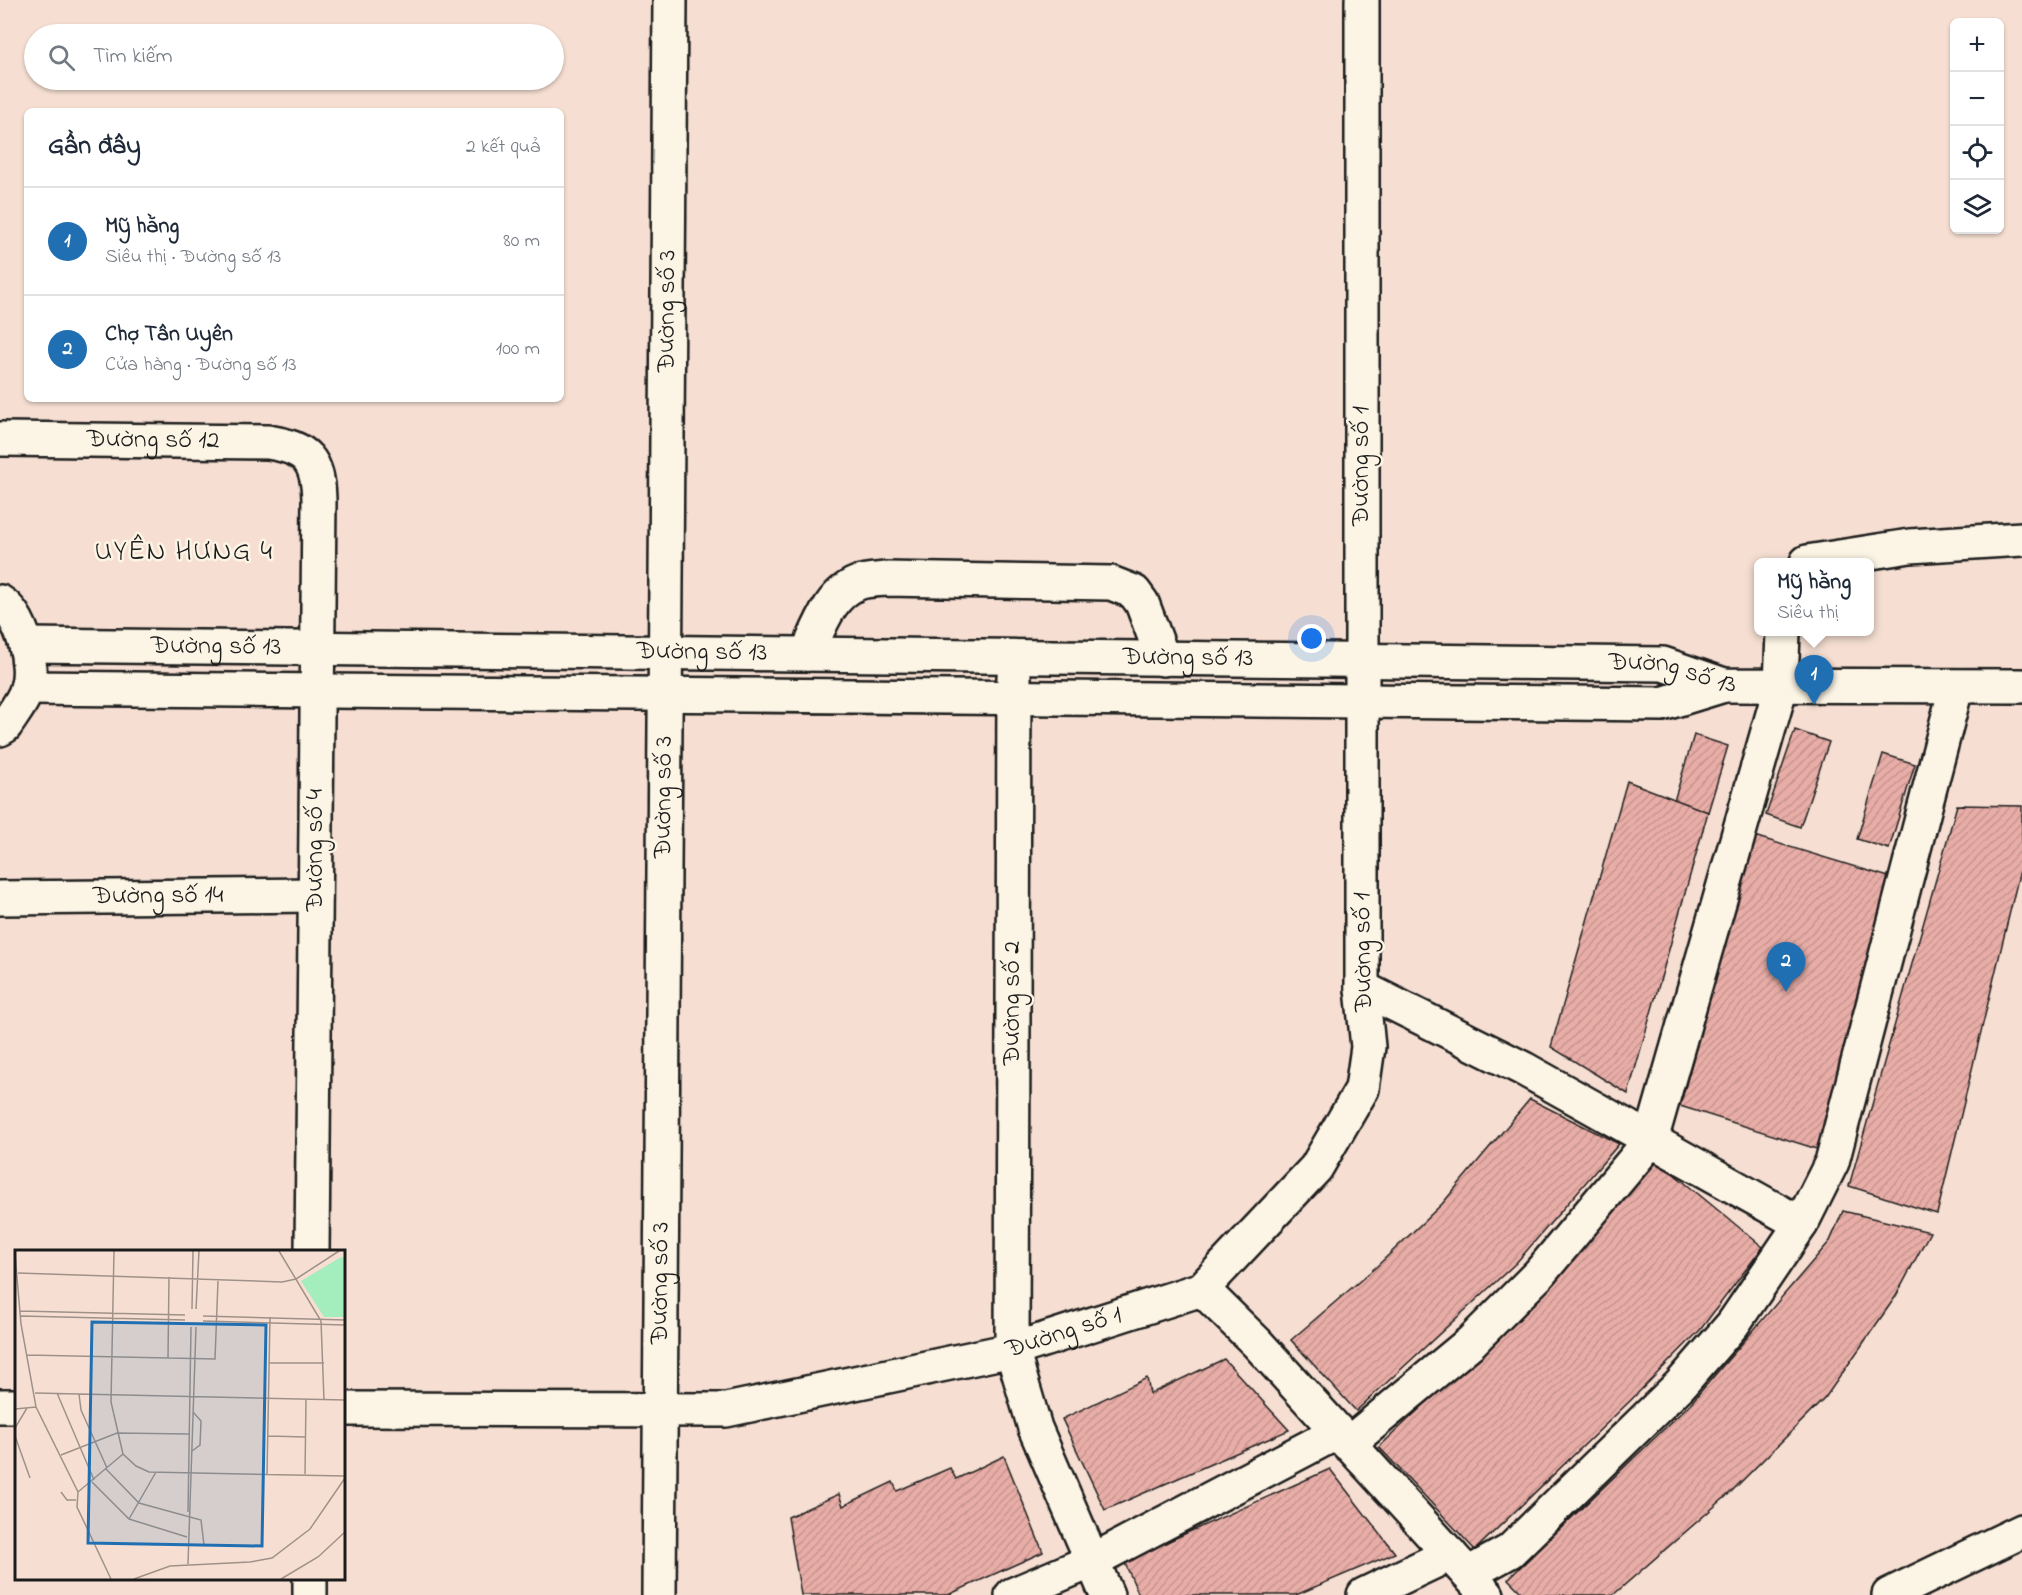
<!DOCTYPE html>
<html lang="vi">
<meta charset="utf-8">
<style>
:root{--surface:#fff;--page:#f2f2f3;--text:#1f2937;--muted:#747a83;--line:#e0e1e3;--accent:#1f6fb2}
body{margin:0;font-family:"Indie Flower",sans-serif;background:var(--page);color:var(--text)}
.controls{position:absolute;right:18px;top:18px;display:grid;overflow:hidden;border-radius:9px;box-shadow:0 2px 4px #0004}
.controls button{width:54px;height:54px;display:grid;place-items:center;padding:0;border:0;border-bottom:2px solid var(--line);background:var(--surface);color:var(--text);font:30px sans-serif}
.you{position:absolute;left:1312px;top:639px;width:21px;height:21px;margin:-15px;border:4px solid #fff;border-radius:50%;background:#1a73e8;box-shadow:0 0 0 9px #1a73e833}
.badge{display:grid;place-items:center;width:39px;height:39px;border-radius:50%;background:var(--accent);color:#fff;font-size:20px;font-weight:700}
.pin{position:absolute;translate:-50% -50px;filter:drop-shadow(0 2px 3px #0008)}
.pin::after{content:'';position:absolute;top:32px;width:21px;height:18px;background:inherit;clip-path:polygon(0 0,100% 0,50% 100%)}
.popup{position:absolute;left:1754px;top:558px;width:120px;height:78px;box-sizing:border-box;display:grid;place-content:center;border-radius:9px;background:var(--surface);filter:drop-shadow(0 2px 4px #0005);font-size:20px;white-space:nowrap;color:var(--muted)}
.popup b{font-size:22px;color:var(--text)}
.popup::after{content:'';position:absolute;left:50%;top:100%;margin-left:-12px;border:12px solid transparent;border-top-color:var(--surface)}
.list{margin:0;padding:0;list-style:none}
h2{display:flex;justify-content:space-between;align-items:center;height:78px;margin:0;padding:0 24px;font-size:26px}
h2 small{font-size:20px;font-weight:400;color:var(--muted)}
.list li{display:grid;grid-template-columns:39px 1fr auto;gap:18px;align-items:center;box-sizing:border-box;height:108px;padding:0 24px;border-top:2px solid var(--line)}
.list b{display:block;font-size:22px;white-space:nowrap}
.list p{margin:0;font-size:20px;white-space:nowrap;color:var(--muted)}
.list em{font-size:20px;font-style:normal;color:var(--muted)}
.icon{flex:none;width:33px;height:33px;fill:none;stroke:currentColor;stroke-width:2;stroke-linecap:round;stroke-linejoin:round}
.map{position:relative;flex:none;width:2022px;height:1595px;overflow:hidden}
.search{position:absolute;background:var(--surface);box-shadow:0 2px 4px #0004;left:24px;top:24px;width:540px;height:66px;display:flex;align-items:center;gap:15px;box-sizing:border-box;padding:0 21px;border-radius:33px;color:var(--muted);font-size:22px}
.panel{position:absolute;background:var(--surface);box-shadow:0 2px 4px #0004;left:24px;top:108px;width:540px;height:294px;border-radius:9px}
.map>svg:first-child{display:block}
</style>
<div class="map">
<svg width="2022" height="1595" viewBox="0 0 2022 1595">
<defs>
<pattern id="building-hatch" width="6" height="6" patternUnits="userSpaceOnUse" patternTransform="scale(1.5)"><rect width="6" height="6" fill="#e8ada7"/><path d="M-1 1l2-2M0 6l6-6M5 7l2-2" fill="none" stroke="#c6948f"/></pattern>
</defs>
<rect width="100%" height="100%" fill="#f6dfd2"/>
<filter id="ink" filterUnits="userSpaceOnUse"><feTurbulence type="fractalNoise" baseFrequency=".0167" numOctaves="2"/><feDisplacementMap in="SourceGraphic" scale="12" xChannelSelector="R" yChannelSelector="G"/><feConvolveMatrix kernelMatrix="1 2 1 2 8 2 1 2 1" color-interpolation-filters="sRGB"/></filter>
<g filter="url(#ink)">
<!-- building -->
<g fill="url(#building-hatch)" stroke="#1c1c1c" stroke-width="1.5">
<path d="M1795,730L1829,742L1800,827L1766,815Z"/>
<path d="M1694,735L1728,746L1708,812L1674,801Z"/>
<path d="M1883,754L1915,764L1889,849L1857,839Z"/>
<path d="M1627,781L1708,812L1628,1094L1551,1047Z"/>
<path d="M1957,805L2022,806V862L1937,1214L1849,1186Z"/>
<path d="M1754,836L1892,878L1817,1149L1680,1106Z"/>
<path d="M1530,1099L1619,1144L1516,1263L1356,1411L1291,1340L1376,1267L1442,1204Z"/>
<path d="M1658,1161L1763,1247L1700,1330L1630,1401L1475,1550L1379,1447L1536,1299Z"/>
<path d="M1843,1211L1930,1232L1896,1296L1825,1398L1730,1493L1613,1595H1524L1508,1579L1690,1404L1830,1241Z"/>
<path d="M1224,1359L1289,1430L1105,1510L1062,1419L1147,1378L1150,1394Z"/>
<path d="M1004,1456L1043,1552L948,1595H801L788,1517L839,1494L843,1506L893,1482L897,1491L950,1468L956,1479Z"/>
<path d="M1330,1469L1395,1553L1296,1595H1139L1124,1561Z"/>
</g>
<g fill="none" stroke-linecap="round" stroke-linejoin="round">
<!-- street casing -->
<g stroke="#1c1c1c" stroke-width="38">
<g id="street">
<path id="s1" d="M0,439L268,442C307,448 318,460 319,500L312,1252"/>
<path d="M1807,562L1910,546L2022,539"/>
<path d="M0,602C22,616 35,664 27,689C23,702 12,715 5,726L0,729"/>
<path id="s2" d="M28,645L1663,664L1724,685L2022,686"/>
<path d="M807,654C819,629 829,594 858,583C866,580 877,580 886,579L1111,583L1134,592L1142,603L1163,659"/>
<path d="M1014,676L1012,1350L1035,1428L1107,1595"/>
<path d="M27,688L1662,704L1724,685"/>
<path id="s3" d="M0,898L315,895"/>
<path d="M1362,988L1524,1069L1801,1224"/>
<path d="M1202,1289L1257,1343L1487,1595"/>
<path d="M0,1406H16"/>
<path id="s4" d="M344,1409L726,1410L1012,1350L1202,1289L1316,1168L1362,1089L1368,1047L1362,988V0"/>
<path d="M1348,1444L1471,1342L1539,1274L1651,1140L1781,686L1783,632"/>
<path d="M1468,1574L1510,1551L1680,1385L1733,1324L1801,1224L1832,1162L1956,688"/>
<path d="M310,1595V1578"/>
<path id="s5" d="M659,1595L670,0"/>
<path d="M1012,1595L1092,1561L1338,1432"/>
<path d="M1364,1595L1450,1554"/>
<path d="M1889,1595L2022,1531"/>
</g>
</g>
<!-- street -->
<use href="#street" stroke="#fcf5e5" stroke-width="33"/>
</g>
</g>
<g text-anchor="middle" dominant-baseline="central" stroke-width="5" stroke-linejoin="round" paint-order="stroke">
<!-- street labels -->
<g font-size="26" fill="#1c1c1c" stroke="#fcf5e5">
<text stroke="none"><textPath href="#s5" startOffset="1284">Đường số 3</textPath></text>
<text stroke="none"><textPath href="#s1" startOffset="153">Đường số 12</textPath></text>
<text transform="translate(1362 466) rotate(-90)">Đường số 1</text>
<text stroke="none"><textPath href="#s2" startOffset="188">Đường số 13</textPath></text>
<text stroke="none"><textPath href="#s2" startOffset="674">Đường số 13</textPath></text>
<text stroke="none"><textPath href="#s2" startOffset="1160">Đường số 13</textPath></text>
<text stroke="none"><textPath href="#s2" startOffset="1646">Đường số 13</textPath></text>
<text stroke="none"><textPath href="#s5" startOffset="798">Đường số 3</textPath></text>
<text transform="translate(316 850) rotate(-90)">Đường số 4</text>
<text stroke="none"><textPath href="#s3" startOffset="158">Đường số 14</textPath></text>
<text transform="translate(1364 952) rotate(-91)">Đường số 1</text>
<text transform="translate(1013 1003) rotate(-90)">Đường số 2</text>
<text stroke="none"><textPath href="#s5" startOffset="312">Đường số 3</textPath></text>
<text stroke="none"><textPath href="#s4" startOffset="729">Đường số 1</textPath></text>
</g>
<!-- quarter labels -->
<g font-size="28" letter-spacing="1.5" fill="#1c1c1c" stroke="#fcf5e5">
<text x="184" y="552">UYÊN HƯNG 4</text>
</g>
</g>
<!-- overview -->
<g transform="translate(15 1250)">
<rect width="330" height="330" fill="#f6dfd2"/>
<path d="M326,7L330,8V67H309L286,31Z" fill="#a4eebd"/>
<path fill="none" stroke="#9f9189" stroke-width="1.5" d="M99,1L96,152L108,204L121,216L134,222L330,226M264,1L306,71L309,150M0,4L6,74L21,157L63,242L62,257L96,329M3,23L267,32L281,29L324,1M177,59L178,1M181,59L184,1M5,61L170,65M6,66L170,70M188,66L330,70M188,71L330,75M12,105L200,109L203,31M153,108L154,27M254,113H309M20,143L330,150M42,143L79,230M64,144L66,160L92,218M0,159L21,157M0,178L12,158M0,186L15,228M253,186L291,187M177,201L185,195L186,171L178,162M46,205L102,183L174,184M91,219L124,253L186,270L189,295M252,224L255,67M290,224L291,149M77,232L114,269L172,287M46,242L52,250H61M63,242L108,204M173,262L176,77M114,269L141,222M173,314L181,77M119,329L155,316L235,312L257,308L295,279L330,228M266,329L303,307L330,282"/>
<path fill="#1f6fb2" fill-opacity="0.15" stroke="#1f6fb2" stroke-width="3" d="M77,72L251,75L247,296L73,293Z"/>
<rect width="330" height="330" fill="none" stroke="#1c1c1c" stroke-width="3"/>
</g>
</svg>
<div class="controls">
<button>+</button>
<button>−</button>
<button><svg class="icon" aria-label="locate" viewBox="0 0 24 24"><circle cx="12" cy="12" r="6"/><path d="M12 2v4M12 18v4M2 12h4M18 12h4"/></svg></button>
<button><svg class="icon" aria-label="layers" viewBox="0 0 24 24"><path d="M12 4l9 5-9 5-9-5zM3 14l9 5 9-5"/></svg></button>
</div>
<div class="you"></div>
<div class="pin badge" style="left:1814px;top:705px">1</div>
<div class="popup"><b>Mỹ hằng</b>Siêu thị</div>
<div class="pin badge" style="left:1786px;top:992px">2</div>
<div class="search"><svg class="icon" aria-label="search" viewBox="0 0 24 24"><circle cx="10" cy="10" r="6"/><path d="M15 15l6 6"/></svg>Tìm kiếm</div>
<section class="panel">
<h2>Gần đây<small>2 kết quả</small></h2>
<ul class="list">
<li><span class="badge">1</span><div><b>Mỹ hằng</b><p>Siêu thị · Đường số 13</p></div><em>80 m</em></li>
<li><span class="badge">2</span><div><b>Chợ Tân Uyên</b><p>Cửa hàng · Đường số 13</p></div><em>100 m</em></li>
</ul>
</section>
</div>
